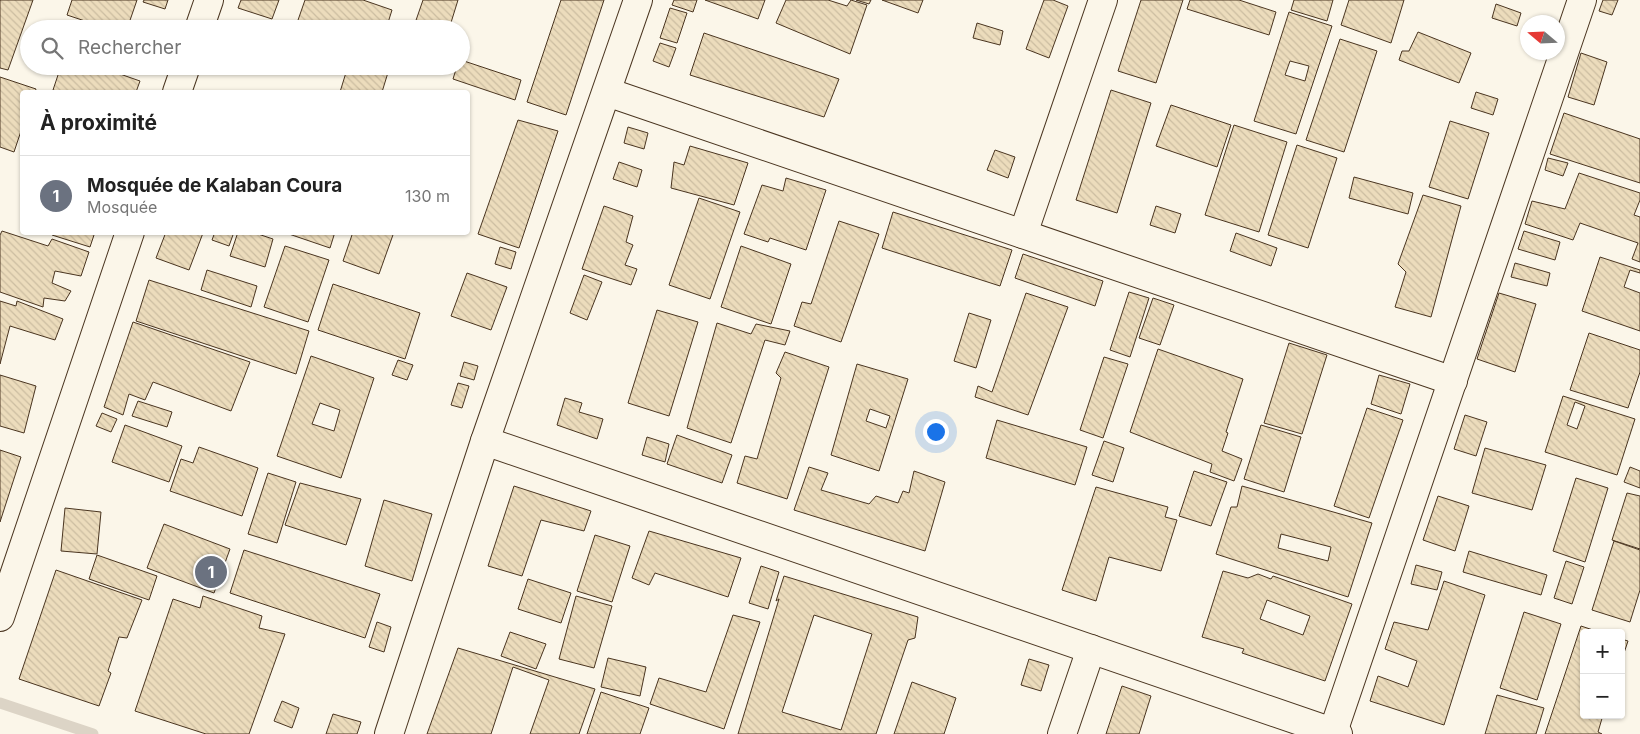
<!DOCTYPE html>
<html lang="fr">
<meta charset="utf-8">
<style>
:root{--surface:#fff;--page:#f2f2f2;--text:#222;--muted:#767676;--line:#e0e0e0;--accent:#c62828}
body{margin:0;font-family:Inter,sans-serif;background:var(--page);color:var(--text)}
.controls{position:absolute;right:15px;bottom:15px;display:grid;overflow:hidden;border-radius:5px;box-shadow:0 1px 4px #0004}
.controls button{width:45px;height:45px;display:grid;place-items:center;padding:0;border:0;border-bottom:1px solid var(--line);background:var(--surface);color:var(--text);font:25px sans-serif}
.compass{position:absolute;left:1520px;top:15px;width:45px;height:45px;border-radius:50%;background:var(--surface);box-shadow:0 1px 4px #0004;rotate:289deg}
.you{position:absolute;left:935px;top:431px;width:18px;height:18px;margin:-12px;border:4px solid #fff;border-radius:50%;background:#1a73e8;box-shadow:0 0 0 8px #1a73e833}
.badge{display:grid;place-items:center;width:32px;height:32px;border-radius:50%;background:var(--accent);color:#fff;font-size:16px;font-weight:700}
.pin{position:absolute;translate:-50% -50%;border:2px solid #fff;box-shadow:0 1px 5px #0006}
.list{margin:0;padding:0;list-style:none}
h2{display:flex;justify-content:space-between;align-items:center;height:65px;margin:0;padding:0 20px;font-size:21px}
h2 small{font-size:16px;font-weight:400;color:var(--muted)}
.list li{display:grid;grid-template-columns:32px 1fr auto;gap:15px;align-items:center;box-sizing:border-box;height:80px;padding:0 20px;border-top:1px solid var(--line)}
.list b{display:block;font-size:19px;white-space:nowrap}
.list p{margin:0;font-size:16px;white-space:nowrap;color:var(--muted)}
.list em{font-size:16px;font-style:normal;color:var(--muted)}
.icon{flex:none;width:28px;height:28px;fill:none;stroke:currentColor;stroke-width:2;stroke-linecap:round;stroke-linejoin:round}
.map{position:relative;flex:none;width:1640px;height:734px;overflow:hidden}
.search{position:absolute;background:var(--surface);box-shadow:0 1px 4px #0004;left:20px;top:20px;width:450px;height:55px;display:flex;align-items:center;gap:12px;box-sizing:border-box;padding:0 18px;border-radius:28px;color:var(--muted);font-size:19px}
.panel{position:absolute;background:var(--surface);box-shadow:0 1px 4px #0004;left:20px;top:90px;width:450px;height:145px;border-radius:5px}
.map>svg:first-child{display:block}
</style>
<div class="map">
<svg width="1640" height="734" viewBox="0 0 1640 734">
<defs>
<pattern id="building-back-hatch" width="6" height="6" patternUnits="userSpaceOnUse" patternTransform="scale(1.25)"><rect width="6" height="6" fill="#ecdcbc"/><path d="M-1 5l2 2M0 0l6 6M5-1l2 2" fill="none" stroke="#ccbda1"/></pattern>
</defs>
<rect width="100%" height="100%" fill="#fbf6e9"/>
<g fill="none" stroke-linecap="round" stroke-linejoin="round">
<!-- stream -->
<path stroke="#dcd4c6" stroke-width="11" d="M0,703L93,734"/>
</g>
<!-- building -->
<g fill="url(#building-back-hatch)" stroke="#4a3520" fill-rule="evenodd">
<path d="M0,0H33L8,70L0,68Z"/>
<path d="M72,0H137L127,29H109L67,15Z"/>
<path d="M144,0H168L165,9L143,2Z"/>
<path d="M241,0H279L272,19L238,8Z"/>
<path d="M305,0H363L392,10L386,29H315L297,23Z"/>
<path d="M423,0H458L449,29H413Z"/>
<path d="M561,0H604L566,115L527,102Z"/>
<path d="M674,0H697L693,12L672,5Z"/>
<path d="M705,0H765L758,19Z"/>
<path d="M786,0H828L847,6L851,0L867,5L850,54L776,23Z"/>
<path d="M856,0H871L869,4Z"/>
<path d="M882,0H923L918,13Z"/>
<path d="M1044,0H1053L1068,6L1049,58L1026,49Z"/>
<path d="M1141,0H1183L1156,83L1118,71Z"/>
<path d="M1190,0H1239L1276,12L1269,35L1187,9Z"/>
<path d="M1294,0H1333L1327,21L1291,10Z"/>
<path d="M1349,0H1404L1391,43L1341,25Z"/>
<path d="M1603,0H1618L1612,15L1599,11Z"/>
<path d="M1496,4L1521,13L1517,26L1492,18Z"/>
<path d="M670,8L687,13L677,43L660,38Z"/>
<path d="M1289,12L1332,26L1296,134L1254,121ZM1290,61L1309,66L1305,81L1285,75Z"/>
<path d="M977,23L1003,31L1000,45L973,38Z"/>
<path d="M1418,32L1471,53L1459,83L1399,60L1402,51H1409Z"/>
<path d="M704,33L839,79L824,117L690,75Z"/>
<path d="M1340,39L1377,51L1344,152L1306,140Z"/>
<path d="M660,43L676,48L669,67L653,61Z"/>
<path d="M1581,53L1607,62L1594,105L1568,97Z"/>
<path d="M461,60L521,80L515,100L453,79L457,66H461Z"/>
<path d="M61,66H97L140,81L136,92H61L53,90Z"/>
<path d="M348,66H390L382,92H340Z"/>
<path d="M421,66H437L435,71Z"/>
<path d="M0,77L36,89L35,92H22V128L14,152L0,147Z"/>
<path d="M1111,90L1151,103L1117,213L1076,200Z"/>
<path d="M1476,92L1498,99L1493,115L1471,108Z"/>
<path d="M1171,105L1231,125L1217,167L1156,146Z"/>
<path d="M1564,113L1640,139V183L1550,154Z"/>
<path d="M518,120L558,131L519,248L478,234Z"/>
<path d="M1450,121L1489,133L1468,199L1429,187Z"/>
<path d="M1234,125L1287,142L1259,232L1205,215Z"/>
<path d="M628,127L648,133L644,149L624,143Z"/>
<path d="M1297,145L1337,158L1308,248L1268,235Z"/>
<path d="M690,146L748,163L734,205L671,188L674,162L684,165Z"/>
<path d="M995,150L1015,157L1008,178L987,170Z"/>
<path d="M1548,158L1568,163L1563,176L1545,170Z"/>
<path d="M619,162L642,170L637,187L613,179Z"/>
<path d="M1579,173L1640,193V200L1634,215L1640,217V262L1632,259L1638,243L1580,223L1573,240L1525,224L1532,201L1565,209Z"/>
<path d="M1354,177L1413,193L1408,214L1349,198Z"/>
<path d="M786,178L826,190L806,250L770,238L768,242L744,234L762,185L783,191Z"/>
<path d="M1423,195L1461,206L1431,317L1395,307L1406,272L1398,264Z"/>
<path d="M699,198L740,212L710,299L669,285Z"/>
<path d="M604,206L633,216L626,242L633,245L625,265L637,269L631,285L582,269Z"/>
<path d="M1156,206L1181,214L1175,233L1150,225Z"/>
<path d="M893,212L1012,250L1000,286L882,248Z"/>
<path d="M839,221L879,234L841,342L794,326L802,302L811,304Z"/>
<path d="M2,231L48,246L52,239L89,252L81,276L55,271L52,283L71,291L65,301L44,298L43,307L0,292V235Z"/>
<path d="M1524,231L1560,242L1555,260L1518,249Z"/>
<path d="M53,232H95L90,247L52,235Z"/>
<path d="M166,232L203,233L189,270L156,258Z"/>
<path d="M215,232H234L229,246L212,240Z"/>
<path d="M238,232H252L273,239L265,267L230,256Z"/>
<path d="M283,232H335L330,248Z"/>
<path d="M353,232H394L379,274L343,261Z"/>
<path d="M1236,233L1277,248L1271,266L1230,251Z"/>
<path d="M285,246L329,260L308,322L264,307Z"/>
<path d="M741,246L791,264L771,324L721,307Z"/>
<path d="M500,247L516,252L511,269L495,264Z"/>
<path d="M1023,254L1103,281L1095,306L1015,278Z"/>
<path d="M1600,257L1640,270V273L1630,270L1624,287L1640,293V331L1582,311Z"/>
<path d="M1515,263L1550,273L1547,286L1511,277Z"/>
<path d="M207,270L257,286L251,307L201,290Z"/>
<path d="M467,273L507,287L491,330L451,316Z"/>
<path d="M584,275L602,282L587,320L570,313Z"/>
<path d="M149,280L309,331L296,374L136,321Z"/>
<path d="M333,284L420,313L405,359L318,330Z"/>
<path d="M1129,292L1149,298L1130,357L1110,350Z"/>
<path d="M1026,293L1068,307L1028,415L975,397L978,386L992,392Z"/>
<path d="M1499,293L1536,304L1515,372L1477,359Z"/>
<path d="M1153,298L1174,305L1160,345L1139,338Z"/>
<path d="M0,301L16,306L17,301L63,319L55,340L10,326L0,364Z"/>
<path d="M657,310L698,322L669,416L628,403Z"/>
<path d="M969,313L991,320L976,368L954,361Z"/>
<path d="M133,322L250,362L231,411L153,382L145,400L129,394L123,415L104,407Z"/>
<path d="M717,323L751,334L756,324L790,331L785,345L765,340L731,443L687,428Z"/>
<path d="M1589,333L1640,350V372L1628,408L1570,390Z"/>
<path d="M1289,343L1327,355L1302,434L1264,423Z"/>
<path d="M1158,349L1243,379L1226,432L1228,433L1222,451L1242,459L1234,481L1210,472L1212,464L1130,432Z"/>
<path d="M785,352L829,367L787,499L737,483L745,456L757,459L781,378L776,373Z"/>
<path d="M311,356L374,378L341,478L277,456ZM320,403L340,410L334,431L312,424Z"/>
<path d="M1104,357L1128,364L1103,438L1080,430Z"/>
<path d="M398,360L413,365L407,380L392,375Z"/>
<path d="M464,362L478,366L474,380L460,376Z"/>
<path d="M857,364L908,379L879,471L831,455ZM870,409L890,416L886,428L866,421Z"/>
<path d="M0,375L36,386L24,433L0,426Z"/>
<path d="M1379,375L1410,384L1401,414L1371,404Z"/>
<path d="M458,383L469,386L462,408L451,405Z"/>
<path d="M1563,396L1635,419L1617,475L1545,452ZM1575,402L1585,406L1577,429L1567,425Z"/>
<path d="M565,398L582,403L579,412L603,419L597,439L557,425Z"/>
<path d="M138,401L172,412L167,427L132,416Z"/>
<path d="M1367,408L1403,420L1369,518L1334,506Z"/>
<path d="M102,413L117,419L111,432L96,426Z"/>
<path d="M1465,415L1487,422L1476,456L1454,449Z"/>
<path d="M997,420L1087,447L1075,485L986,458Z"/>
<path d="M125,425L182,446L169,482L112,462Z"/>
<path d="M1261,425L1301,437L1284,492L1244,479Z"/>
<path d="M677,435L732,455L722,483L667,464Z"/>
<path d="M647,437L669,444L665,462L642,455Z"/>
<path d="M1104,441L1124,448L1113,482L1092,475Z"/>
<path d="M199,447L258,468L242,516L170,491L181,459L193,463Z"/>
<path d="M1485,448L1546,465L1532,510L1472,493Z"/>
<path d="M0,450L21,457L0,522Z"/>
<path d="M809,467L828,473L821,490L869,504L876,496L898,503L903,491L909,493L914,471L945,482L925,551L794,510Z"/>
<path d="M1630,467L1640,471V488L1624,482Z"/>
<path d="M1194,471L1227,482L1211,526L1179,516Z"/>
<path d="M268,473L296,482L277,543L248,534Z"/>
<path d="M1576,478L1608,488L1585,562L1553,551Z"/>
<path d="M300,483L361,499L346,545L285,525Z"/>
<path d="M514,486L591,511L584,531L541,520L522,576L488,566Z"/>
<path d="M1242,486L1372,523L1348,597L1216,554L1231,507H1237ZM1281,534L1331,547L1328,561L1278,548Z"/>
<path d="M1096,487L1168,507L1165,517L1177,520L1161,571L1109,557L1096,601L1062,590Z"/>
<path d="M1627,493L1640,496V549L1612,540Z"/>
<path d="M1438,496L1469,506L1455,551L1423,540Z"/>
<path d="M384,500L432,514L412,581L365,566Z"/>
<path d="M65,508L101,512L97,554L61,551Z"/>
<path d="M164,524L230,549L214,593L147,568Z"/>
<path d="M649,531L741,558L728,597L655,573L649,585L632,578Z"/>
<path d="M595,535L630,546L612,602L577,591Z"/>
<path d="M1614,541L1640,550V590L1630,622L1592,610Z"/>
<path d="M244,550L380,594L365,638L230,593Z"/>
<path d="M1469,551L1547,575L1541,595L1463,572Z"/>
<path d="M97,555L157,576L149,600L89,579Z"/>
<path d="M1566,561L1584,567L1572,604L1554,598Z"/>
<path d="M1416,565L1442,572L1437,590L1411,584Z"/>
<path d="M761,566L779,572L768,609L749,603Z"/>
<path d="M56,570L142,600L127,638L119,637L108,671L111,673L99,706L19,679Z"/>
<path d="M1223,571L1248,578L1258,574L1271,579L1273,576L1352,604L1325,681L1242,653L1244,649L1202,637ZM1267,600L1310,616L1303,635L1260,619Z"/>
<path d="M784,576L918,617L915,638L908,640L876,734H738L779,599L776,601ZM814,615L872,634L841,730L782,712Z"/>
<path d="M528,579L571,593L561,623L518,609Z"/>
<path d="M1444,581L1485,595L1444,725L1370,701L1378,676L1408,687L1417,661L1385,649L1394,622L1428,630Z"/>
<path d="M203,596L262,616L259,628L285,634L249,734H206L135,711L173,599L200,608Z"/>
<path d="M576,596L612,606L594,668L559,659Z"/>
<path d="M1524,612L1561,624L1537,700L1500,688Z"/>
<path d="M733,615L760,622L724,729L650,704L659,678L706,692Z"/>
<path d="M377,622L391,627L384,652L369,647Z"/>
<path d="M1581,626L1602,633H1584V715H1603L1598,732L1602,734H1545Z"/>
<path d="M510,632L546,644L536,669L501,656Z"/>
<path d="M1621,639L1628,641L1621,662Z"/>
<path d="M458,648L595,689L579,734H530L549,680L513,667L491,734H427Z"/>
<path d="M608,658L646,667L640,696L601,687Z"/>
<path d="M1029,659L1049,665L1041,691L1021,685Z"/>
<path d="M912,682L956,698L944,734H894Z"/>
<path d="M1122,686L1151,696L1139,734H1106Z"/>
<path d="M601,692L649,708L640,734H587Z"/>
<path d="M1497,695L1544,708L1536,734H1485Z"/>
<path d="M282,701L299,708L292,728L274,721Z"/>
<path d="M333,714L361,722L357,734H326Z"/>
</g>
<g fill="none" stroke-linecap="round" stroke-linejoin="round">
<!-- minor casing -->
<g stroke="#4a3520" stroke-width="30">
<g id="minor">
<path d="M199,29L209,0"/>
<path d="M177,92L186,66"/>
<path d="M607,92L1453,381"/>
<path d="M1023,234L1103,0"/>
<path d="M485,441L1338,734"/>
<path d="M0,617L130,232"/>
<path d="M1333,732L1582,0"/>
<path d="M389,734L485,441L638,0"/>
<path d="M1062,734L1091,649"/>
</g>
</g>
<!-- minor -->
<use href="#minor" stroke="#fbf6e9" stroke-width="28"/>
</g>
</svg>
<div class="controls">
<button>+</button>
<button>−</button>
</div>
<svg class="compass" viewBox="-18 -18 36 36"><path d="M0-13l5 13h-10z" fill="#e53935"/><path d="M0 13l5-13h-10z" fill="#767676"/></svg>
<div class="you"></div>
<div class="pin badge" style="left:211px;top:572px;background:#6b7280">1</div>
<div class="search"><svg class="icon" aria-label="search" viewBox="0 0 24 24"><circle cx="10" cy="10" r="6"/><path d="M15 15l6 6"/></svg>Rechercher</div>
<section class="panel">
<h2>À proximité<small></small></h2>
<ul class="list">
<li><span class="badge" style="background:#6b7280">1</span><div><b>Mosquée de Kalaban Coura</b><p>Mosquée</p></div><em>130 m</em></li>
</ul>
</section>
</div>
